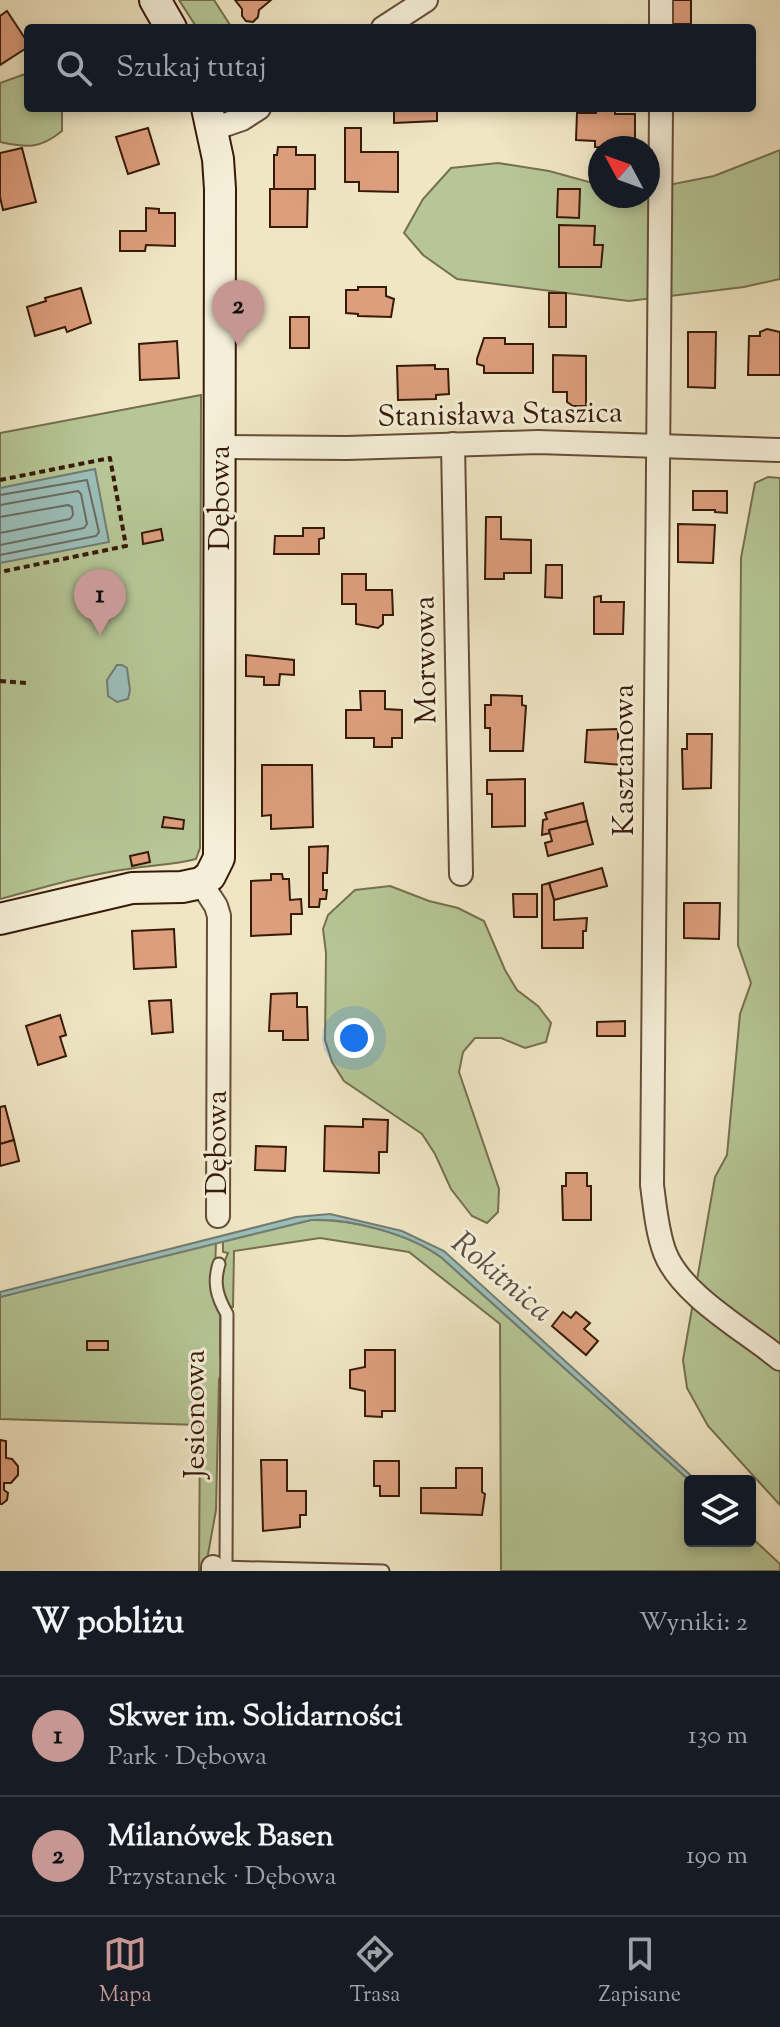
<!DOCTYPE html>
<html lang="pl">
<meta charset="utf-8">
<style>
:root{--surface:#171b24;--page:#20242c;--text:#f1f3f6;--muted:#9ea1a6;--line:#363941;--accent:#c59692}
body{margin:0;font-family:"Sorts Mill Goudy",serif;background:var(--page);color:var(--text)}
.controls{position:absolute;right:24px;bottom:24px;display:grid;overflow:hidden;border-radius:8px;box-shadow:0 4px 12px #0003}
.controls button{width:72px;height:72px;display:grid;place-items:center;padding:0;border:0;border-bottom:2px solid var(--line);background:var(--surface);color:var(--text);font:40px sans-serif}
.compass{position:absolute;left:588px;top:136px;width:72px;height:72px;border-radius:50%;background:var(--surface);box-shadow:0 4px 12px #0003;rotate:311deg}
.you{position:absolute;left:354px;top:1038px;width:28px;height:28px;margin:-20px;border:6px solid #fff;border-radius:50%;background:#1a73e8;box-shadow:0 0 0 12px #1a73e833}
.badge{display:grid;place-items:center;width:52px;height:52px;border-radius:50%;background:var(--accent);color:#111;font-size:26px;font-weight:700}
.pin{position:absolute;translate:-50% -66px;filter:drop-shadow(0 2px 4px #0008)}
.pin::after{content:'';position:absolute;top:42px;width:28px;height:24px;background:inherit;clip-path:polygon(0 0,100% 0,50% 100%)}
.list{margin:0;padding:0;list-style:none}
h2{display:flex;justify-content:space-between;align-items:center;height:104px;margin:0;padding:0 32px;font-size:34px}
h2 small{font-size:26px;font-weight:400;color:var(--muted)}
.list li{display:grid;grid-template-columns:52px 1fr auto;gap:24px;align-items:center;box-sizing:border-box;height:120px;padding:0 32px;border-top:2px solid var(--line)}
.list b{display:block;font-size:30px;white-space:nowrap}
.list p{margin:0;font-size:26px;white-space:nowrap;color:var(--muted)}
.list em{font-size:26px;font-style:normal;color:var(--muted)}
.icon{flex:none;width:44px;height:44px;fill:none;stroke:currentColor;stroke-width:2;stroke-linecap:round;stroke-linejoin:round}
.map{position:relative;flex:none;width:780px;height:1571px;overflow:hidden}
.search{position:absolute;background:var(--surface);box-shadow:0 4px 12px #0003;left:24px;right:24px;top:24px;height:88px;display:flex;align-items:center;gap:20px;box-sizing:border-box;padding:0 28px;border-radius:8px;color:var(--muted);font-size:30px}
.sheet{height:344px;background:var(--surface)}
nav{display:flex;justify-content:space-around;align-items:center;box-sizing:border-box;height:112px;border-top:2px solid var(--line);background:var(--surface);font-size:22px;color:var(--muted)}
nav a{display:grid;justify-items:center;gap:4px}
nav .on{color:var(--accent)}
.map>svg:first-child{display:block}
</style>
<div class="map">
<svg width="780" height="1571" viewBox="0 0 780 1571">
<rect width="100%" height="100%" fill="#f0e6c4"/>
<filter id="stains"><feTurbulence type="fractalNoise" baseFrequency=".0025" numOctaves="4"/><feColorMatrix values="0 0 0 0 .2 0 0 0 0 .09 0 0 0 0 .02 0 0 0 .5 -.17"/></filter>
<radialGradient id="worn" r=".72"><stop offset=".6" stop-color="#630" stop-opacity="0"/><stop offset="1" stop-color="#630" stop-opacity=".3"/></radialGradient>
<!-- green -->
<g fill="#b6c696" stroke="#76704f" stroke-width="2">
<path d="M179,0H214L232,28H197Z"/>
<path d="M28,73V108H62V131C40,149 27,148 0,142V83Z"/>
<path d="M780,150V279L744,287L629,301L457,279L423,255L404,233L423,199L451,168L498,163L549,171L600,185V196H648V189L714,176Z"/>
<path d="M201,395L200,848L196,859C174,865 151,865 128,869C85,875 42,888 0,899V433Z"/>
<path d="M768,477L780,478V1505L708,1426L687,1388L683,1360L715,1177L727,1155L740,1014L751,983L738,945L741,558L755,483Z"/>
<path d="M390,886L429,901L458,908L484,921L505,970L517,990L538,1006L551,1023L546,1042L525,1048L501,1038H475L463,1052L459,1072L499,1189L498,1212L487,1223L472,1216L451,1189L435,1154L422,1134L344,1081L332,1062L325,1040L326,953L323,929L328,915L355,890Z"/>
<path d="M311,1220C352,1219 409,1233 442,1258L690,1481V1541H750V1536L780,1564V1571H501L500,1324L409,1252L320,1238L234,1251L233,1307H231C215,1288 219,1274 228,1253L223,1252V1240Z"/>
<path d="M216,1241L214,1300L220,1312V1355C224,1361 223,1373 219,1379L216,1510L205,1571H199L200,1425L0,1419V1297Z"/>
</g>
<!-- water -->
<g fill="#9bbeb9" stroke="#737c72" stroke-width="2">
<path d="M95,469L109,542L0,563V488Z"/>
<path d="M117,665H122L127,668L130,690L128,699L117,702L108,696L107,680Z"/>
<path d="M330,1214L402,1231L444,1251L697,1481H690L442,1258C410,1234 350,1218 311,1220L0,1297V1292L296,1217Z"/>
</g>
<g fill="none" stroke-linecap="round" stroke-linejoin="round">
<!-- shore -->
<g stroke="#696c60" stroke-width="2">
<path d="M0,495L87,480L99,532L96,536L0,555"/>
<path d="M0,505L78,491L81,494L87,524L84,528L0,545"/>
<path d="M0,517L68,505L72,507L73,515L70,519L0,533"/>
</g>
</g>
<!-- building -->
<g fill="#dc9e7d" stroke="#371a08" stroke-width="2">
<path d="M235,0H271L259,10L258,17L253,22L246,21L242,16V9Z"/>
<rect x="668" y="0" width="23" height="24"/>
<path d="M7,11L28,43V47L0,65V16Z"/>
<path d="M394,108H437V121L394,123Z"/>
<path d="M595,108H615V114H635V141L628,140V148L595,147V141L576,140L577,113H596Z"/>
<path d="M148,128L159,164L128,174L116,137Z"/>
<path d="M345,128H361V152H398V192L359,191V182H345Z"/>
<path d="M278,147H296V155H315V189H274V155H277Z"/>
<path d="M22,148L36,202L3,210L0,197V153Z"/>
<path d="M270,189H308L307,227H270Z"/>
<path d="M558,189H580L579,218L557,217Z"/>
<path d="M146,208L159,209V213H175V246L146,245L145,251H120V231H146Z"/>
<path d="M559,225L595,226L594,245H603L601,267H559Z"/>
<path d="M358,287H386V296L394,299L391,317L358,316V314L346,313V290H358Z"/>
<path d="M81,288L91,323L67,332L65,327L35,336L27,307L46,301L45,298Z"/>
<rect x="549" y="293" width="17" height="34"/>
<rect x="290" y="317" width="19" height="31"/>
<path d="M767,329L780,332V375H748L749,336H760V332Z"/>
<path d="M688,332H716L715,388L688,387Z"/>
<path d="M484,338H505V344H533V373H484V366L477,364V359Z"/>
<path d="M177,341L179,378L140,380L139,344Z"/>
<path d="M553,355L586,356V406H573L567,402V392H553Z"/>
<path d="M435,365V369H448L449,394L436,395V399L398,400L397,366Z"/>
<path d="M693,491H727V513L715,512V510H693Z"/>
<path d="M486,517H501V539L531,540V573H504V579H485Z"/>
<path d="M678,524L715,525L713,563L678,562Z"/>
<path d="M303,528H324V538L319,539V554H274L275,536H303Z"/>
<path d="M161,529L163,540L143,544L142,533Z"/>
<path d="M546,565H562V598L545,597Z"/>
<path d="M342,574H366V590H392L393,615H383V624L378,628L356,624V604H342Z"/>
<path d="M601,596V602H624L623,634H594V597Z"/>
<path d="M246,655L294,660V675L280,674L279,685H264V677L246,676Z"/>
<path d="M360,691H385V709L402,710V738H392V747H374V738H346V710H361Z"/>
<path d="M491,695L522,696V705L526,706L523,751H490V728H485V705H491Z"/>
<path d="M618,729V746L623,747L622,765L585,762L587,730Z"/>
<path d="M687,734H712L711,788L683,789L682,749H687Z"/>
<path d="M262,765H312L313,827L271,829V815L262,816Z"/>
<path d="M525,779V826L492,827V794H487V780Z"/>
<path d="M583,803L587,821L549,830L550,833L542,835L543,820L547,819L545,813Z"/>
<path d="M164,817L184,820L183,829L162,827Z"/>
<path d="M587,821L593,844L548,856L545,843L552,841L549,830Z"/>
<path d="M328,846L327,873H323V890H327L326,899H320L319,907H309V847Z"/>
<path d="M148,852L150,862L132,866L130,856Z"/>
<path d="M602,868L607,886L554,900L549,883Z"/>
<path d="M271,874H282L283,879H289L290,900L301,899L302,914H291V934L251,936V881L271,880Z"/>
<path d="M549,883L554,900V920L587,918L586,931H583V948H542V885Z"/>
<path d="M513,894H537V917H514Z"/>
<path d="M684,903H720L719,939L684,938Z"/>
<path d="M174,929L176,967L134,969L132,931Z"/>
<path d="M297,993V1007H307L308,1040H283V1031H269L271,994Z"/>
<path d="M171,1000L173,1032L152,1034L149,1001Z"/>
<path d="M60,1015L66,1035L60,1037L66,1056L38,1065L26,1026Z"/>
<path d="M625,1021V1036H597V1022Z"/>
<path d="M5,1106L14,1140L0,1144V1107Z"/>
<path d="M363,1119L388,1120L387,1152H379V1173L324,1171L325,1126L363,1127Z"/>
<path d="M14,1140L19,1161L0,1166V1144Z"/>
<path d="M256,1146L286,1147L285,1171L255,1170Z"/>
<path d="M566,1173H587V1186H591V1220H563L562,1186H566Z"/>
<path d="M563,1312L571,1318L576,1312L590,1323L584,1329L598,1341L586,1355L552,1326Z"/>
<rect x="87" y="1341" width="21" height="9"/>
<path d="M365,1350H395V1411H382V1417L365,1416V1391L350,1388V1370L365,1367Z"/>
<path d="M0,1440L6,1441V1458L12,1459L18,1466V1475L11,1483H4V1490L8,1493L7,1500L2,1504H0Z"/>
<path d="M261,1460H287V1491H306V1515H300V1527L263,1531Z"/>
<path d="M374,1461H399V1496H380V1486H374Z"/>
<path d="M456,1468H482V1492L485,1494L482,1515L421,1513V1488H456Z"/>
</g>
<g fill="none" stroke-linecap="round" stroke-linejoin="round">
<!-- lane casing -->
<g stroke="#654d37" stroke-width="15">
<g id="lane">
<path d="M219,1264C213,1283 217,1297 227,1314L226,1567"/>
<path d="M220,1567L383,1571"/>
</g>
</g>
<!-- street casing -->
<g stroke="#654d37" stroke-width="26">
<g id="street">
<path d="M661,0V28"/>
<path d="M383,28L426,0"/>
<path d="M661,108L652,1185C655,1207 657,1232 665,1253C682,1296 745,1330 780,1359"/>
<path d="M213,129L242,119L259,108"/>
<path d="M453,444L461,874"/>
<path d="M221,447L347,448L538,442L780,450"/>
<path d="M201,883L216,906L219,916L218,1216"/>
<path d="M213,1571V1567"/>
</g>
</g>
<!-- secondary casing -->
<g stroke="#371a08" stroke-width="34">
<g id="secondary">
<path d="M155,0L171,28"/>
<path d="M0,919L132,888L182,887L201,883L210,876L219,858L220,189L218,159L207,108"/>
</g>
</g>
<!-- path -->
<g stroke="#371a08" stroke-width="4" stroke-dasharray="6 4" stroke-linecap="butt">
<path d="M0,480L110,458L126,546L0,572"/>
<path d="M0,681L27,683"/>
</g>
<!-- lane -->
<use href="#lane" stroke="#f5efd9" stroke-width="11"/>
<!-- street -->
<use href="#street" stroke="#f5efd9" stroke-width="22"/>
<!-- secondary -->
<use href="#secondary" stroke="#f5efd9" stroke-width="30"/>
</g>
<g text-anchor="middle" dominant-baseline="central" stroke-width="6" stroke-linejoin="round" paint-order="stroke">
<!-- street labels -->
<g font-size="30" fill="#371a08" stroke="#f5efd9">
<text transform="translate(500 416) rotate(-1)">Stanisława Staszica</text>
<text transform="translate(221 498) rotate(-90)">Dębowa</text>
<text transform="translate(427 660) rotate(-91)">Morwowa</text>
<text transform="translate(625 760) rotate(-90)">Kasztanowa</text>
<text transform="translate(218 1143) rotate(-90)">Dębowa</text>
<text transform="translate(196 1414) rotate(-90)">Jesionowa</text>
</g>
<!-- water labels -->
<g font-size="32" font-style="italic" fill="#5a5346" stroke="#f5efd9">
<text transform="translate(501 1278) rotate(40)">Rokitnica</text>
</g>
</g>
<rect width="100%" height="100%" filter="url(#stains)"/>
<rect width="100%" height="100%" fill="url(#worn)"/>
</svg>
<div class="controls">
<button><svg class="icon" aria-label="layers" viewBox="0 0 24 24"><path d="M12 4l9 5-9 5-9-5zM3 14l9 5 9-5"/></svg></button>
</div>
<svg class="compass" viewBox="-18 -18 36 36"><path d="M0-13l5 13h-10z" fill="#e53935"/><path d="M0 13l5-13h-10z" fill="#9ea1a6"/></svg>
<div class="you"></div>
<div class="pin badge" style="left:100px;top:635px">1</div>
<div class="pin badge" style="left:238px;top:346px">2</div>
<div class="search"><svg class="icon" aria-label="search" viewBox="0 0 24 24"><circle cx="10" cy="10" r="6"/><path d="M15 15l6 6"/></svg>Szukaj tutaj</div>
</div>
<section class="sheet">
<h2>W pobliżu<small>Wyniki: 2</small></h2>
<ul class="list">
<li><span class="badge">1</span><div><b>Skwer im. Solidarności</b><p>Park · Dębowa</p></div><em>130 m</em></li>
<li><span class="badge">2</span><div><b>Milanówek Basen</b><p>Przystanek · Dębowa</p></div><em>190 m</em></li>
</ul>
</section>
<nav>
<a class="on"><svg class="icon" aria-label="map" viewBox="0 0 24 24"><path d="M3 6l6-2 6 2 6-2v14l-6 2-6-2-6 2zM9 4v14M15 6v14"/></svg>Mapa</a>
<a><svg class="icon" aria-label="directions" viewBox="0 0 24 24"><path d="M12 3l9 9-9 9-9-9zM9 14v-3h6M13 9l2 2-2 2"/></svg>Trasa</a>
<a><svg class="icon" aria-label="saved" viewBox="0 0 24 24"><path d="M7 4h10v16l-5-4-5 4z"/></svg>Zapisane</a>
</nav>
